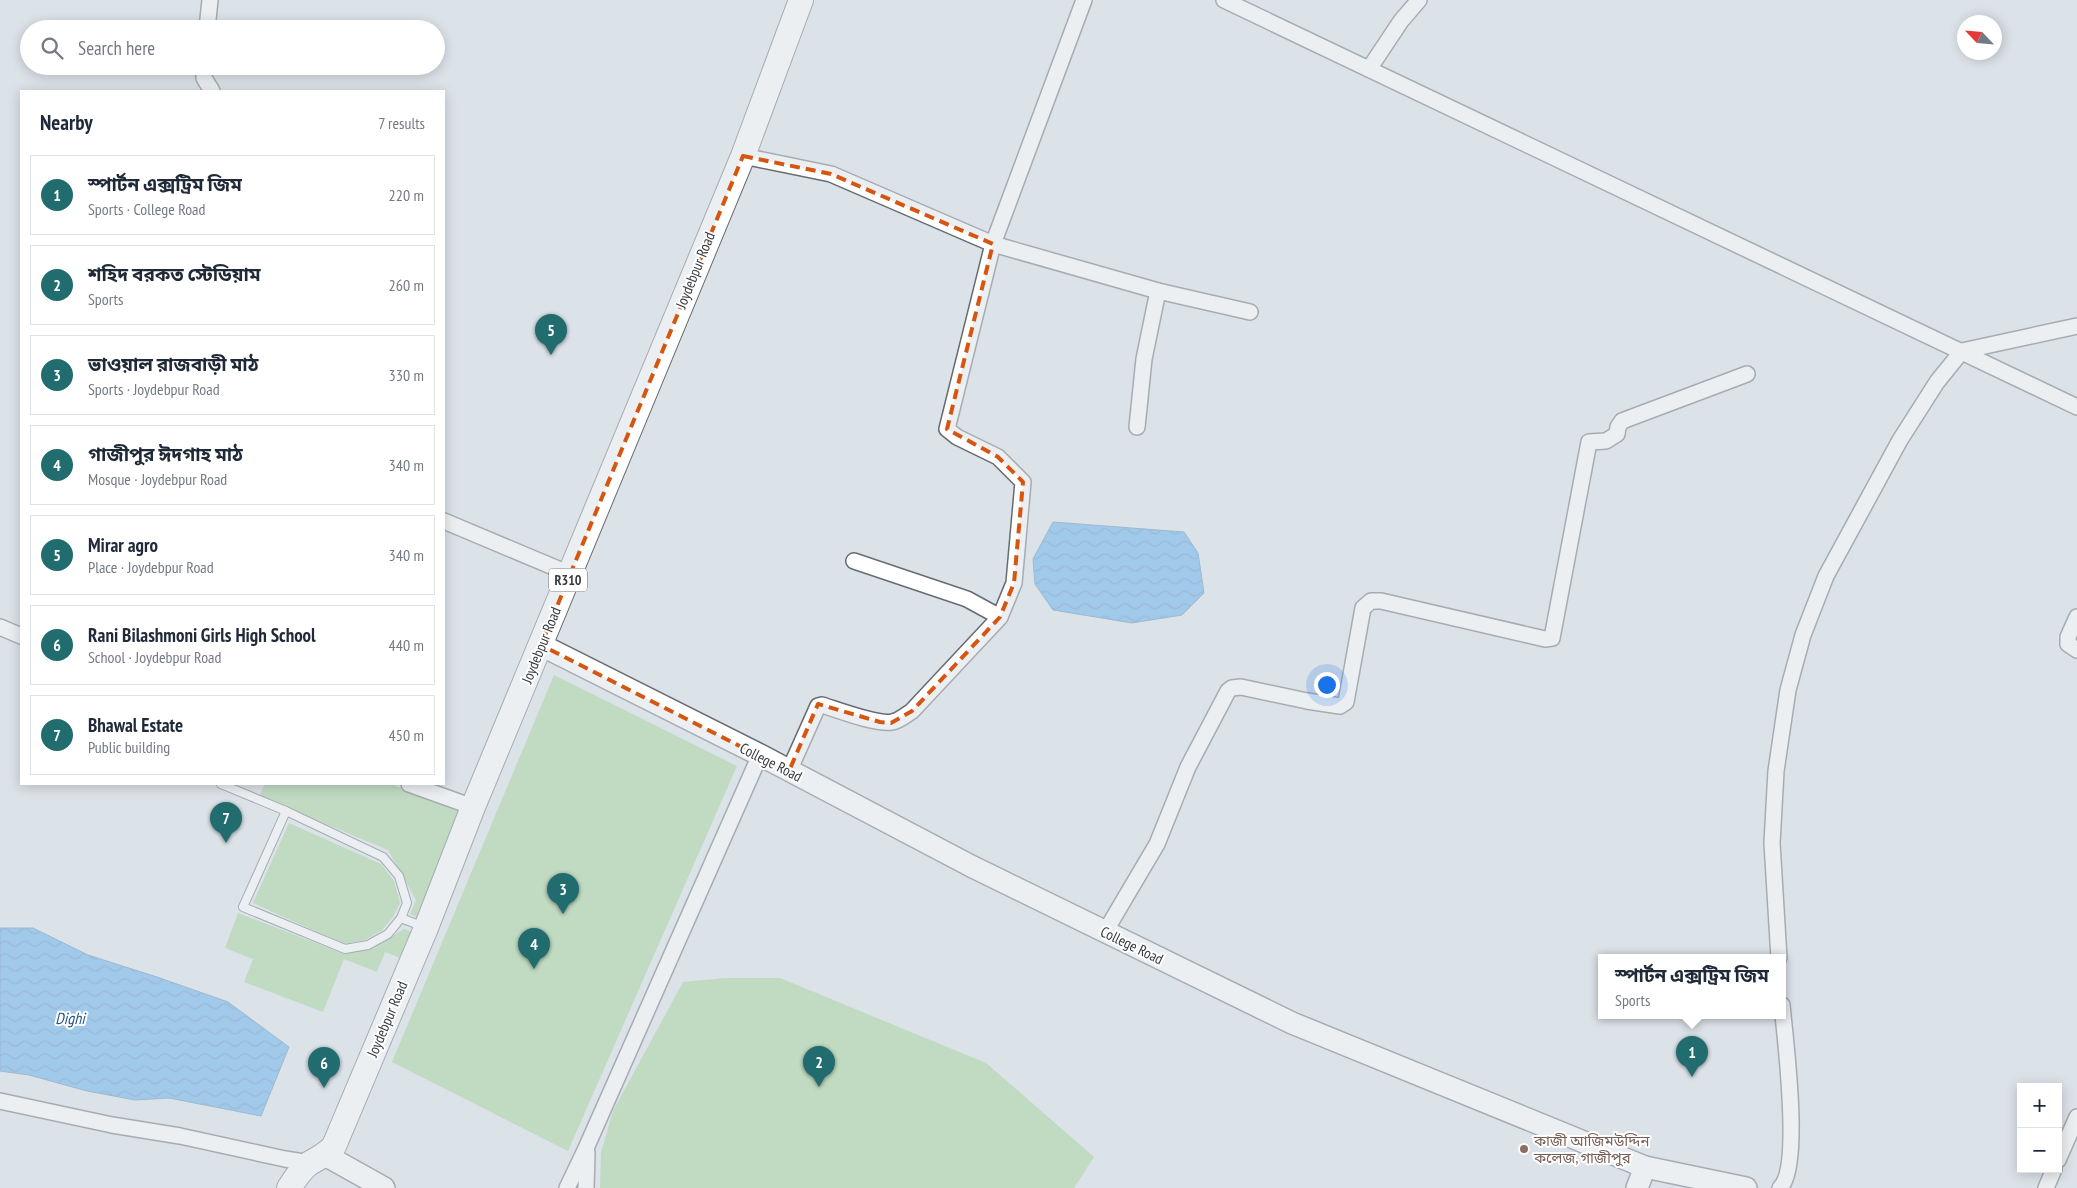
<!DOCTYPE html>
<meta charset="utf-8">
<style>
:root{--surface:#fff;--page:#f6f6f7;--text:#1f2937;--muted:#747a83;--line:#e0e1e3;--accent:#206c6e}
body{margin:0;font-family:"PT Sans Narrow","Noto Sans Bengali",sans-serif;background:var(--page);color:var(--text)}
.controls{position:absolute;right:15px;bottom:15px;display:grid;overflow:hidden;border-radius:0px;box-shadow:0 2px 12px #0003}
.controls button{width:45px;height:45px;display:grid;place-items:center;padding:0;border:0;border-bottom:1px solid var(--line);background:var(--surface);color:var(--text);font:25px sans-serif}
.compass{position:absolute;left:1957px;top:15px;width:45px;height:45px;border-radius:50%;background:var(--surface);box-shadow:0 2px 12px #0003;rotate:296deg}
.you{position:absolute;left:1326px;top:684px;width:18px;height:18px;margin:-12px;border:4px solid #fff;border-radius:50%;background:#1a73e8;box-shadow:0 0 0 8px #1a73e833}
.badge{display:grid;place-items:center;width:32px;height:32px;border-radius:50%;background:var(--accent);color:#fff;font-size:16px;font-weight:700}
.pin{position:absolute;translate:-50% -41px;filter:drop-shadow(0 1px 2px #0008)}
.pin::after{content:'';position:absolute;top:26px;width:18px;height:15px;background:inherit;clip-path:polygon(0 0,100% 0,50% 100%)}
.popup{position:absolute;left:1598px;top:954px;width:188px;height:65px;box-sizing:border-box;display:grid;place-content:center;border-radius:0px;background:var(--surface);filter:drop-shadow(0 1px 4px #0005);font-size:16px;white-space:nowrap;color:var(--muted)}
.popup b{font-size:19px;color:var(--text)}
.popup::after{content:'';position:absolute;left:50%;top:100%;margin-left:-10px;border:10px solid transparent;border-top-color:var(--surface)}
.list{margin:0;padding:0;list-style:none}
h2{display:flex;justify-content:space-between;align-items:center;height:65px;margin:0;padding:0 20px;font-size:21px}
h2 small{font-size:16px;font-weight:400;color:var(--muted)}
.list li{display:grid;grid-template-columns:32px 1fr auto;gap:15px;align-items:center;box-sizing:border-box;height:80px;margin:0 10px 10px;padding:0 10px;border:1px solid var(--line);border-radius:0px}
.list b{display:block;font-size:19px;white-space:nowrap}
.list p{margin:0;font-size:16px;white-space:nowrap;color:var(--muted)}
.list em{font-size:16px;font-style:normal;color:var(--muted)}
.icon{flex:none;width:28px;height:28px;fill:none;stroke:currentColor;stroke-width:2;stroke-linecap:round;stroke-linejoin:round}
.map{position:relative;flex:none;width:2077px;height:1188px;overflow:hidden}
.search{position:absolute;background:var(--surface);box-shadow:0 2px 12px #0003;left:20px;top:20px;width:425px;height:55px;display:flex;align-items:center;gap:12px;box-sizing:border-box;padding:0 18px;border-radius:28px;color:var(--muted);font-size:19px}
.panel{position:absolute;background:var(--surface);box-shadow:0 2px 12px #0003;left:20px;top:90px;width:425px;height:695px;border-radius:0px}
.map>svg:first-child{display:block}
</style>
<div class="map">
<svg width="2077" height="1188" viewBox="0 0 2077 1188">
<defs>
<pattern id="water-waves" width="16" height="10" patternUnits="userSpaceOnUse" patternTransform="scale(1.25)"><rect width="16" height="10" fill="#5caaee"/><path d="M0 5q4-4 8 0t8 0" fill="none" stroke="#4d8bc2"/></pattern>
</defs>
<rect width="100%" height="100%" fill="#dbe2e8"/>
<!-- green -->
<g fill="#9fd296">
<path d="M554,675L737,766L568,1151L392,1062Z"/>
<path d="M265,784H391L464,814L421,919L410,914L416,900L388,850L259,796Z"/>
<path d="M289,823L381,864L394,881L400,903L393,917L382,930L365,940L344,944L253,903Z"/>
<path d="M238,913L342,953L372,949L404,929L414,933L403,959L385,952L377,972L344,959L323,1012L244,982L253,959L225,948Z"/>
<path d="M725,978H780L986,1063L1094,1157L1074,1188H600L601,1153L613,1111L683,982Z"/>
</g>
<!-- water -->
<g fill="url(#water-waves)" stroke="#5188b9">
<path d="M1053,522L1184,532L1198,553L1204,593L1182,615L1132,623L1053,610L1035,584L1033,559Z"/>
<path d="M0,928H33L88,955L157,977L228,1002L289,1047L261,1116L169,1098L135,1100L87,1091L29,1075L0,1071Z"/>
</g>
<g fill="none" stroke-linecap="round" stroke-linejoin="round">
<!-- service casing -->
<g stroke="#666c71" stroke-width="10">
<g id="service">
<path d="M221,784L286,811"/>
<path d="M401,918L407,903L399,876L383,857L286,811L243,907L345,949L368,945L388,934L401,918L424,927"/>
</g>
</g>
<!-- minor casing -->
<g stroke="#666c71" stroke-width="18">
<g id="minor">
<path d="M1224,0L2077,407"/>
<path d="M207,29L210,0"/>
<path d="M204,66V78L212,91"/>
<path d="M1369,69L1401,21L1419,0"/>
<path d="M743,156L831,174L993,244L1158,291L1250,312"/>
<path d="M1137,427L1144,359L1158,291"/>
<path d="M444,521L570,574"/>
<path d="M854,561L967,599L1000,617L1014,583L1023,482L998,457L957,437L947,429L993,244L1084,0"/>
<path d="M2077,617L2068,637V644L2077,650"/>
<path d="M0,627L21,636"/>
<path d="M789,771L818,706L822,705C838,710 877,725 892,722C899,721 906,715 912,711L1000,617"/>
<path d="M409,784L473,807"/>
<path d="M1105,932L1157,844L1188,767L1228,691L1232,688L1241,687L1307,701L1340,706L1346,702L1363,608L1371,601H1381L1545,639L1552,638L1589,442L1606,441L1617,434L1618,427L1622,421L1747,374"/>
<path d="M1779,958L1772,843L1776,771L1788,690L1803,635L1826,576L1900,440L1937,382L1962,351L2077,326"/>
<path d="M0,1101L112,1125L180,1136L285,1159L310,1163"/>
<path d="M2058,1160L2077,1117"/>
<path d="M567,1188L587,1146L760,755"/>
<path d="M586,1188L587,1153"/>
<path d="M1780,1188C1802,1167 1785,1038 1782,1005"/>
<path d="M2046,1188L2054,1169"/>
</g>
</g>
<!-- secondary casing -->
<g stroke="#666c71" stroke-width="24">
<g id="secondary">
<path d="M541,645L760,755L971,866L1292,1023L1645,1167L1746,1188"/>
<path d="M325,1155L384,1188"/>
<path d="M1637,1188L1645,1167"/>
</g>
</g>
<!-- primary casing -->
<g stroke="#666c71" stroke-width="26">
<path id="primary" d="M289,1188C295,1179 301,1169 310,1163C320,1157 326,1155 334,1146L426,928L473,807L743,156L801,0"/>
</g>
<!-- service -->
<use href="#service" stroke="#fff" stroke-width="8"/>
<!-- minor -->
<use href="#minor" stroke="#fff" stroke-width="15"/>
<!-- secondary -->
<use href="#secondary" stroke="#fff" stroke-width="21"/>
<!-- primary -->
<use href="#primary" stroke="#fff" stroke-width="24"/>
</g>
<!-- marked area -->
<path d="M0 0H2077V1188H0ZM743,156L831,174L993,244L947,429L998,457L1023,482L1014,583L1000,617L912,711L891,723L880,722L818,704L789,771L541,645Z" fill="#dbe2e8" fill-opacity=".55" fill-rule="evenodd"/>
<path fill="none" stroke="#d65611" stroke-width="4" stroke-dasharray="10 6" stroke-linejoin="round" d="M743,156L831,174L993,244L947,429L998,457L1023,482L1014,583L1000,617L912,711L891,723L880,722L818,704L789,771L541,645Z"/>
<!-- markers -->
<circle fill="#8d6e63" stroke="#fff" stroke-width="2" cx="1524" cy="1149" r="5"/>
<g text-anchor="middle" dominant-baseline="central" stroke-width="4" stroke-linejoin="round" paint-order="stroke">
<!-- shield labels -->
<rect fill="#fff" stroke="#747577" stroke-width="1" x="549" y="568.5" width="38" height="23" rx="4"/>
<g font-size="14" font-weight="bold" fill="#383a3d">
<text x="568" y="580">R310</text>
</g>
<!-- street labels -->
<g font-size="15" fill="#383a3d" stroke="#fff">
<text transform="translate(695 270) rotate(-68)">Joydebpur Road</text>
<text transform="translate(541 645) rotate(-68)">Joydebpur Road</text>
<text transform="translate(771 762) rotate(27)">College Road</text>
<text transform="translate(1132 945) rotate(26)">College Road</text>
<text transform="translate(387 1019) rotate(-67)">Joydebpur Road</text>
</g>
<!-- education labels -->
<g font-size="15" fill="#785e54" stroke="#fff" text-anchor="start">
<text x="1534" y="1140">কাজী আজিমউদ্দিন<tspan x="1534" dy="17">কলেজ, গাজীপুর</tspan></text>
</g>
<!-- water labels -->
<g font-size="16" font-style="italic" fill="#215885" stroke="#fff">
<text x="70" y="1018">Dighi</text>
</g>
</g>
</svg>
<div class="controls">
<button>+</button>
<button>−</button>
</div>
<svg class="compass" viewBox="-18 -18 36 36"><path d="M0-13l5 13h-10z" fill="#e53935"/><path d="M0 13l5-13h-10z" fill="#747a83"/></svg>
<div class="you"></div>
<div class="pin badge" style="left:1692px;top:1077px">1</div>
<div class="popup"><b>স্পার্টন এক্সট্রিম জিম</b>Sports</div>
<div class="pin badge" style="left:819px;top:1087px">2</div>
<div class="pin badge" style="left:563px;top:914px">3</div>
<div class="pin badge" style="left:534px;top:969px">4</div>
<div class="pin badge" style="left:551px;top:355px">5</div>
<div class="pin badge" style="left:324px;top:1088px">6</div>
<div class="pin badge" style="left:226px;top:843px">7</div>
<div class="search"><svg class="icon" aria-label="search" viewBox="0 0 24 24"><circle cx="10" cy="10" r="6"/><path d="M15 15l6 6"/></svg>Search here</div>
<section class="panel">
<h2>Nearby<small>7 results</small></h2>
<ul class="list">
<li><span class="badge">1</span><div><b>স্পার্টন এক্সট্রিম জিম</b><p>Sports · College Road</p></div><em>220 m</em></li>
<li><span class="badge">2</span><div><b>শহিদ বরকত স্টেডিয়াম</b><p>Sports</p></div><em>260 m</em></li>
<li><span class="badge">3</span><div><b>ভাওয়াল রাজবাড়ী মাঠ</b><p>Sports · Joydebpur Road</p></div><em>330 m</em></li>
<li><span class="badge">4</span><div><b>গাজীপুর ঈদগাহ মাঠ</b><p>Mosque · Joydebpur Road</p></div><em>340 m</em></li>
<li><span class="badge">5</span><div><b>Mirar agro</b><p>Place · Joydebpur Road</p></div><em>340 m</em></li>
<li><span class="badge">6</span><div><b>Rani Bilashmoni Girls High School</b><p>School · Joydebpur Road</p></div><em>440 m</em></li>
<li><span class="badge">7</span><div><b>Bhawal Estate</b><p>Public building</p></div><em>450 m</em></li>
</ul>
</section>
</div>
